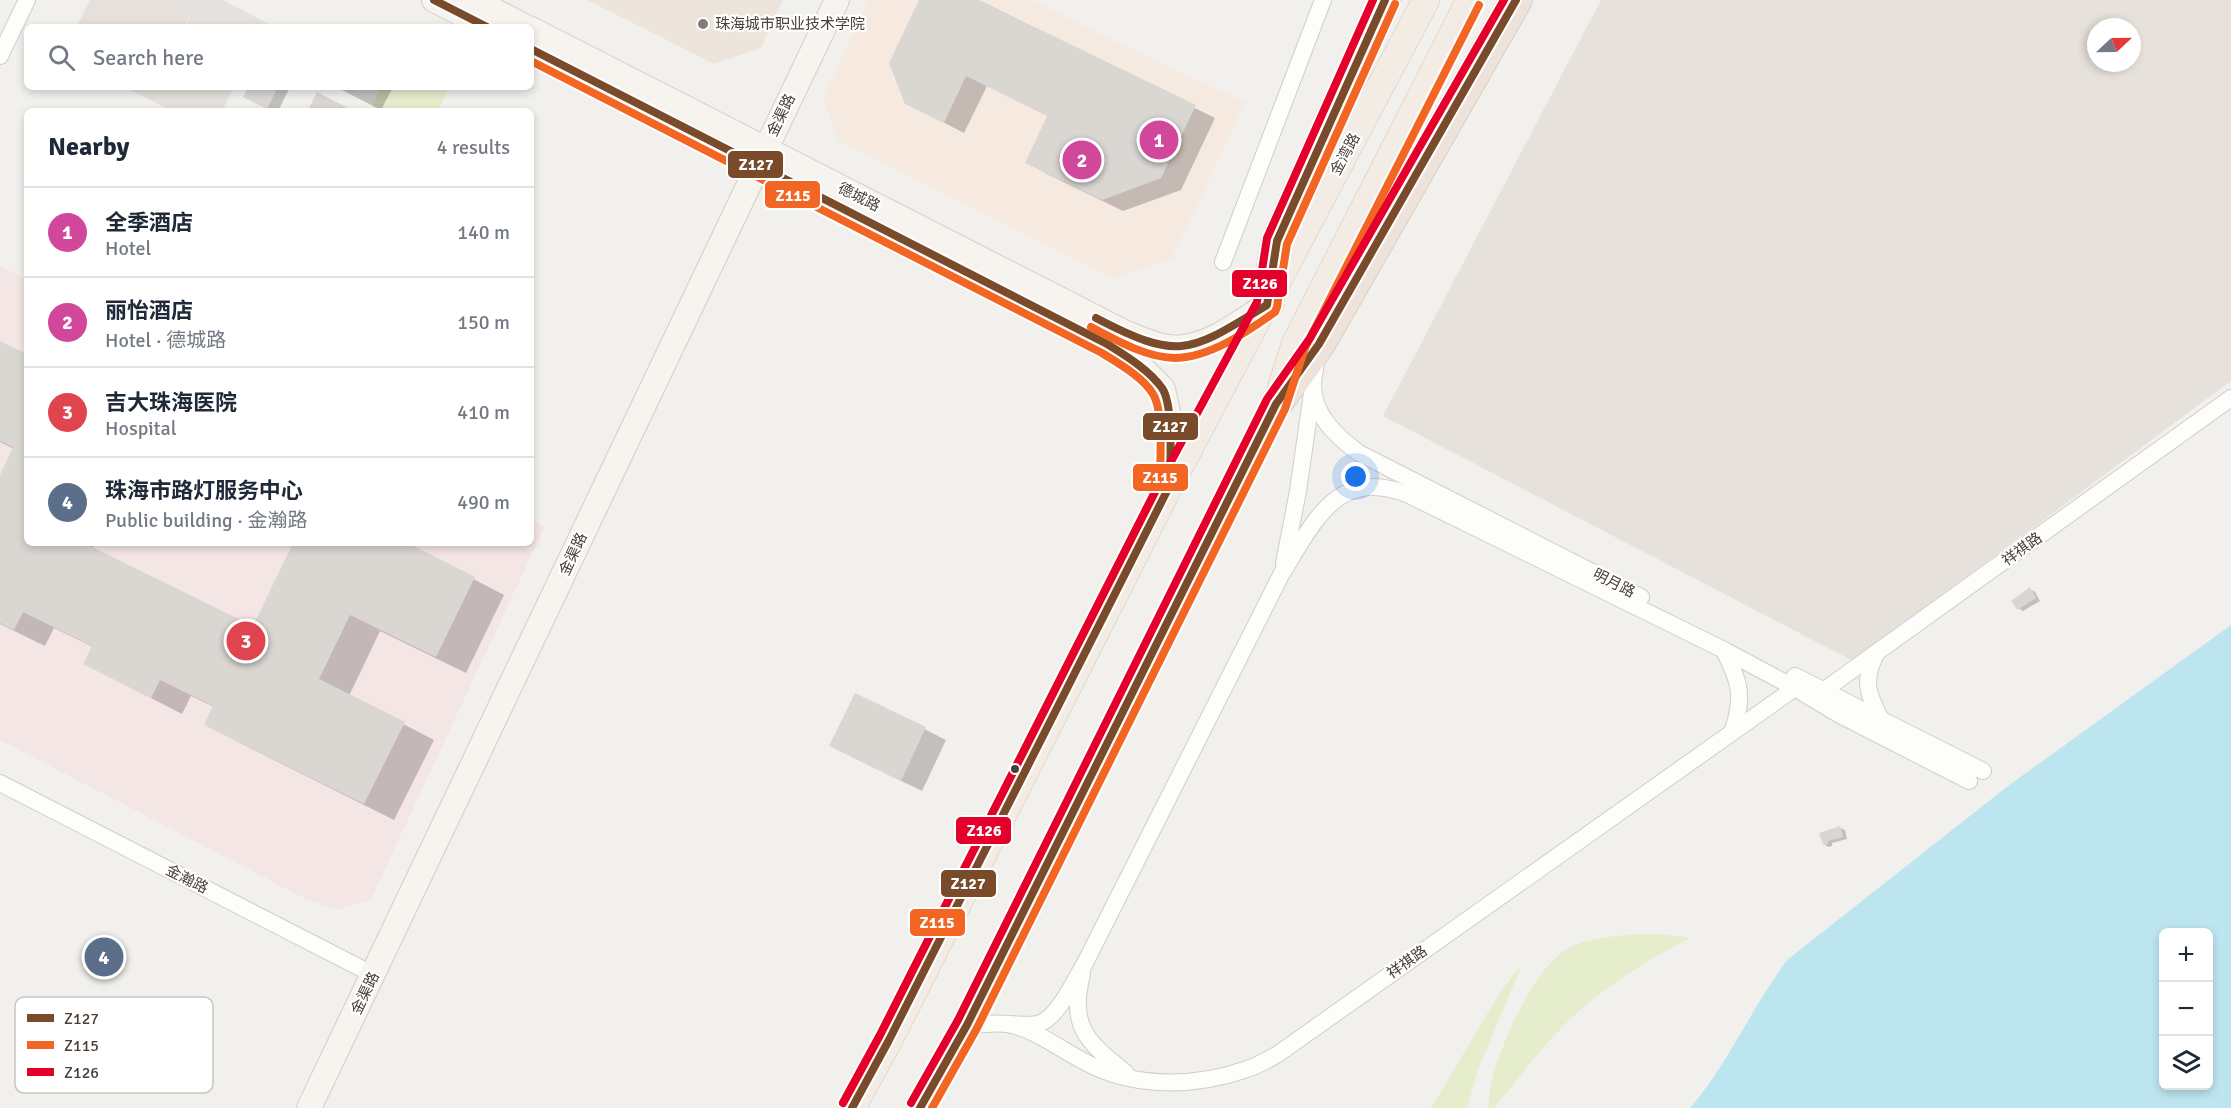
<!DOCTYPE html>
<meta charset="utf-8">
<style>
:root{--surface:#fff;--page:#f6f6f7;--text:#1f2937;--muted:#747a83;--line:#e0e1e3;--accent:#847d77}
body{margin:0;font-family:Signika,"Noto Sans SC",sans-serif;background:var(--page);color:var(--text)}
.controls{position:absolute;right:18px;bottom:18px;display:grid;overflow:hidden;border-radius:9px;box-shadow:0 3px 9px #0003}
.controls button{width:54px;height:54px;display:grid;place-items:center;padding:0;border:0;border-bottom:2px solid var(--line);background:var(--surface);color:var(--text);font:30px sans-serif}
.compass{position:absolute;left:2087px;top:18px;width:54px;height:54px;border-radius:50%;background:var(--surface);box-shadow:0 3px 9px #0003;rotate:68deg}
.you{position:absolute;left:1356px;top:477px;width:21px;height:21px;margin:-15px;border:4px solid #fff;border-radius:50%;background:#1a73e8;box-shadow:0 0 0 9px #1a73e833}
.badge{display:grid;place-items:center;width:39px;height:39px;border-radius:50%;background:var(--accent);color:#fff;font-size:20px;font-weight:700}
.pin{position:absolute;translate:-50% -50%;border:3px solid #fff;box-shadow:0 2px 6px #0006}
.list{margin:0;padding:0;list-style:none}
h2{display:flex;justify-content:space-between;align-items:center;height:78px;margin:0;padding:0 24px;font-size:26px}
h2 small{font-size:20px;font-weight:400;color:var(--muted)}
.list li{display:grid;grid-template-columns:39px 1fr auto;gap:18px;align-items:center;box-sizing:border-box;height:90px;padding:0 24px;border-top:2px solid var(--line)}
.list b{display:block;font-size:22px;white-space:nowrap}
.list p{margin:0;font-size:20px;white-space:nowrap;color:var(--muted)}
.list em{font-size:20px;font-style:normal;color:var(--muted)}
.icon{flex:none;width:33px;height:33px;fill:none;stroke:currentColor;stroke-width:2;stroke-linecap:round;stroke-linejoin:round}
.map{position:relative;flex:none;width:2231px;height:1108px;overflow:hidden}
.search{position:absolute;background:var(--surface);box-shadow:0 3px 9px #0003;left:24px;top:24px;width:510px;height:66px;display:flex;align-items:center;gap:15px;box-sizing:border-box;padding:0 21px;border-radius:9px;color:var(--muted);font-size:22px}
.panel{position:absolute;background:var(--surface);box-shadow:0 3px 9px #0003;left:24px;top:108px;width:510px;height:438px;border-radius:9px}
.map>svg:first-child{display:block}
</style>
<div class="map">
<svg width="2231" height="1108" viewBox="0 0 2231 1108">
<rect width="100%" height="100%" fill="#f2f0ed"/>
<!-- residential -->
<path fill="#e6e1da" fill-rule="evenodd" d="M1601,0H2231V381L1853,661L1383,416ZM2096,27H2132V63H2096Z"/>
<!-- commercial -->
<path fill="#f5e9e0" d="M869,0H1030L1245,103L1172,258L1113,279L838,140L823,98Z"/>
<!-- industrial -->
<g fill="#e5e0dc">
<path d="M90,0H198L184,27H76Z"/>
<path d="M125,87H234L222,111H172Z"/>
</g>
<!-- education -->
<path fill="#ede5dc" d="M587,0H783L761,48L714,64Z"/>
<!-- medical -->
<path fill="#f4e6e5" d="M0,266L27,279V543H531V520L545,526L371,899L338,910L306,899L0,740Z"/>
<!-- green -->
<g fill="#e5edcd">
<path d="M382,87H449L438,111H382L372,106Z"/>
<path d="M1632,934H1663L1690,938C1653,957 1618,978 1586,1005C1551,1034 1523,1073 1494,1108H1488C1489,1098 1490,1086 1493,1076C1503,1040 1535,966 1569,948C1587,938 1612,937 1632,934Z"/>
<path d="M1522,965L1479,1067L1467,1108H1431L1499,994Z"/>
</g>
<!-- parking -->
<path fill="#e4e1de" d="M198,0H223L271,25L270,27H185Z"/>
<!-- water -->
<path fill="#bce5f0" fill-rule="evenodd" d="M2231,625V1108H1690C1729,1063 1751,1008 1787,960L2008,786ZM2164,932H2208V1086H2164Z"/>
<!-- shadow -->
<g fill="#0003">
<path d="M921,0H976L1215,118L1181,190L1123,211L1047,174L1027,162L1049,116L987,86L964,133L906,103Z"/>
<path d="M249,87H290L278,111H272L254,102Z"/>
<path d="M336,87H393L381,110Z"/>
<path d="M318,94L351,111H314L310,109Z"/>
<path d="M0,342L27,356V543H95L92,548L253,628L294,543H404L504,595L466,673L380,631L349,696L434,740L394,820L236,741L206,724L214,707L191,696L182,714L85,664L93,647L54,628L45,646L0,624V478L14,449L0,442Z"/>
<path d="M2030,589L2035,592L2040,601L2023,611L2018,608Z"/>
<path d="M856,695L946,740L922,791L852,757Z"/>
<path d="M1840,828L1845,830L1847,839L1832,843V846L1828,847L1824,844Z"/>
</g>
<!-- building -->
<g fill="#dad7d3">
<path d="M919,0H979L1196,105L1161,178L1102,200L1025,163L1047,116L966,76L944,123L905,104L889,63Z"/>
<path d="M248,87H278L267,109L243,97Z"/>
<path d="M317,92L354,111L308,110Z"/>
<path d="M0,341L27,354V543H84L253,626L293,543H408L475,577L436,657L350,615L319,679L405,722L364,804L204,725L213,706L160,680L151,698L83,664L92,646L23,612L14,630L0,623V475L13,447L0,441Z"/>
<path d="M2030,587L2036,598L2017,610L2011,601Z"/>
<path d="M855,693L926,727L901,781L829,746Z"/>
<path d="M1840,826L1843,837L1828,841V844L1823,845L1819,833Z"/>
</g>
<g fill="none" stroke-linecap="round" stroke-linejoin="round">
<!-- street casing -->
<g stroke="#d0cdca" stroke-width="18">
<g id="street">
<path d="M0,56L27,0"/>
<path d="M1223,262L1323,0"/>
<path d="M1317,357C1316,366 1313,376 1313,385C1313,415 1337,437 1359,453L1641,597"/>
<path d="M1284,563L1298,491L1312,393"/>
<path d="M1724,651C1740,681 1744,697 1733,730"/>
<path d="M1876,654C1862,681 1868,694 1881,720"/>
<path d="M1795,676L1983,771"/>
<path d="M1816,696L2231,398"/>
<path d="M0,783L374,975"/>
<path d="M1082,974C1069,1027 1087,1042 1126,1073"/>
<path d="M1007,1024C1017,1024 1028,1026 1037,1024C1057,1020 1074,981 1084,965L1282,573C1314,522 1337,467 1407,494L1724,650L1795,688L1838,714L1969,781"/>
<path d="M967,1025C979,1025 996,1022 1008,1024C1040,1031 1066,1054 1095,1067C1141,1088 1198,1086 1244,1070C1256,1067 1267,1060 1278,1054L1802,683"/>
</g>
</g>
<!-- secondary casing -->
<g stroke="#d3cdc5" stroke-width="26">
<g id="secondary">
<path d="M434,0L487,27"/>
<path d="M474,0L526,27"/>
<path d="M531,29L1124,332C1142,339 1163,350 1183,347C1213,344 1242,320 1267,305"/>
<path d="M531,49L663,115"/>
<path d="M843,208L1107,344L1138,364L1163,389L1171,425L1170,485"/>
<path d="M309,1108L837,0"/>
</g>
</g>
<!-- primary casing -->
<g stroke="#d5c8ba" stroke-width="28">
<g id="primary">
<path d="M852,1108L889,1040L1170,485L1426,0"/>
<path d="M920,1108L967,1025L1276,404L1295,344L1470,0"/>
</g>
</g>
<!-- highway casing -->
<g stroke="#cab8a8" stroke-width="33">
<g id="highway">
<path d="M1267,305L1277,241L1385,0"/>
<path d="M1276,404L1319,344L1516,0"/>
</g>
</g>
<!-- street -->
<use href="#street" stroke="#fdfdfc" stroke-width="16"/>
<!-- secondary -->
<use href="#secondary" stroke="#f7f4f0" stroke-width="24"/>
<!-- primary -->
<use href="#primary" stroke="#f2ece4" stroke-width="27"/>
<!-- highway -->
<use href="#highway" stroke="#ede3da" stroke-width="32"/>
<!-- bus-1 casing -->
<g stroke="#fff" stroke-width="12">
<g id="bus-1">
<path d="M434,0L487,27"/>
<path d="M531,49L1107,344C1126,356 1148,369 1162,388C1174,406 1170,462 1170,485L889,1040L852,1108"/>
<path d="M1096,318C1180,362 1190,352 1267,305L1277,241L1385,0"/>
<path d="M920,1108L967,1025L1276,404L1319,344L1516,0"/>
</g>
</g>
<!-- bus-2 casing -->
<g stroke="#fff" stroke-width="12">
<g id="bus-2">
<path d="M531,61L1102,353C1118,363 1143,377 1153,394C1164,412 1160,461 1160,482L880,1035L843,1103"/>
<path d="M1091,327C1116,340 1145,357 1174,358C1209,358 1247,332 1275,312L1277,307L1287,244L1395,4"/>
<path d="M932,1108L976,1030L1285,409L1305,348L1479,5"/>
</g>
</g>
<!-- bus-3 casing -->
<g stroke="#fff" stroke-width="12">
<g id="bus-3">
<path d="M843,1103L880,1035L1161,480L1257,302L1267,238L1373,0"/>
<path d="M911,1103L958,1020L1267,399L1310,338L1504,0"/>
</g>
</g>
<!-- bus-1 -->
<use href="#bus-1" stroke="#7a4b2a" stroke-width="8"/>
<!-- bus-2 -->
<use href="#bus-2" stroke="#f26522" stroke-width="8"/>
<!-- bus-3 -->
<use href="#bus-3" stroke="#e4002b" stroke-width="8"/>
</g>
<!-- markers -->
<circle fill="#847d77" stroke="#fff" stroke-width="2" cx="703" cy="24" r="6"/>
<circle fill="#493f37" stroke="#fff" stroke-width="2" cx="1015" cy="769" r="5"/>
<g text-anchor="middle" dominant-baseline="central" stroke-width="4.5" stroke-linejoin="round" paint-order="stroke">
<!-- poi labels -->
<g font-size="15" fill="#493f37" stroke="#fff" text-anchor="start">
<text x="715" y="24">珠海城市职业技术学院</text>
</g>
<!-- street labels -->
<g font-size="15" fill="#493f37" stroke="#fff">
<text transform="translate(781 115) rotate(-64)">金渠路</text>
<text transform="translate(1345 154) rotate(-62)">金湾路</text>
<text transform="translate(859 197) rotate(27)">德城路</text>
<text transform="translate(2022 549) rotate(-36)">祥祺路</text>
<text transform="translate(573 554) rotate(-65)">金渠路</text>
<text transform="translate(1614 583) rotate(27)">明月路</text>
<text transform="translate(187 879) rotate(27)">金瀚路</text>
<text transform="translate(1407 962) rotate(-35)">祥祺路</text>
<text transform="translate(365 993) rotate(-64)">金渠路</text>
</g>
</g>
<!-- legend -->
<rect x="15" y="997" width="198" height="96" rx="9" fill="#fff" stroke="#c8c5c3" stroke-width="1.5"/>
<rect x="27" y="1014" width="27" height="8" fill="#7a4b2a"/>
<rect x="27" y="1041" width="27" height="8" fill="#f26522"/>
<rect x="27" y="1068" width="27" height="8" fill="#e4002b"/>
<g font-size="16" fill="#493f37">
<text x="64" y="1024">Z127</text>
<text x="64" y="1051">Z115</text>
<text x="64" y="1078">Z126</text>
</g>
<g stroke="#fff" stroke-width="2">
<rect x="727" y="150" width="57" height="29" rx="6" fill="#7a4b2a"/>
<rect x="764" y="180" width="57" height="29" rx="6" fill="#f26522"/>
<rect x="1231" y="269" width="57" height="29" rx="6" fill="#e4002b"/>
<rect x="1142" y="412" width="57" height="29" rx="6" fill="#7a4b2a"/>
<rect x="1132" y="463" width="57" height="29" rx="6" fill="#f26522"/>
<rect x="955" y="816" width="57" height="29" rx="6" fill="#e4002b"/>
<rect x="940" y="869" width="57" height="29" rx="6" fill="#7a4b2a"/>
<rect x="909" y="908" width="57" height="29" rx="6" fill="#f26522"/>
</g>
<g font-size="16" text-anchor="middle" font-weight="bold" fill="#fff">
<text x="756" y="170">Z127</text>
<text x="793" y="201">Z115</text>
<text x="1260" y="289">Z126</text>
<text x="1170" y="432">Z127</text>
<text x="1160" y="483">Z115</text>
<text x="984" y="836">Z126</text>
<text x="968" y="889">Z127</text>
<text x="937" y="928">Z115</text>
</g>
</svg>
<div class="controls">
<button>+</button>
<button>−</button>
<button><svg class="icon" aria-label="layers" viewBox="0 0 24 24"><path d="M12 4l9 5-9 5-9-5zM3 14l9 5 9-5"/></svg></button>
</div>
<svg class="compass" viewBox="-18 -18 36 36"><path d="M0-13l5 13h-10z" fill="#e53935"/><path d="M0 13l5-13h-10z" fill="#747a83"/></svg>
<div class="you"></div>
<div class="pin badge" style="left:1159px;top:140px;background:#d1479c">1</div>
<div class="pin badge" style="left:1082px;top:160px;background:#d1479c">2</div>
<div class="pin badge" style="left:246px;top:641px;background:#e0444e">3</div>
<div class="pin badge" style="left:104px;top:957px;background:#5c6f8a">4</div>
<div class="search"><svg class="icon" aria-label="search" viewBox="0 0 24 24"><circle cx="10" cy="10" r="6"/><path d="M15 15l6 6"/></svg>Search here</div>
<section class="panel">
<h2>Nearby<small>4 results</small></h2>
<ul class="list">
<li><span class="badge" style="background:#d1479c">1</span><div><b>全季酒店</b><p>Hotel</p></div><em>140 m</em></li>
<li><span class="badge" style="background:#d1479c">2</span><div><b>丽怡酒店</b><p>Hotel · 德城路</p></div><em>150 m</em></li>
<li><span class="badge" style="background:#e0444e">3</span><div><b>吉大珠海医院</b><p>Hospital</p></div><em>410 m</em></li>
<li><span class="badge" style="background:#5c6f8a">4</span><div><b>珠海市路灯服务中心</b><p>Public building · 金瀚路</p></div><em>490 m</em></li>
</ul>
</section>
</div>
